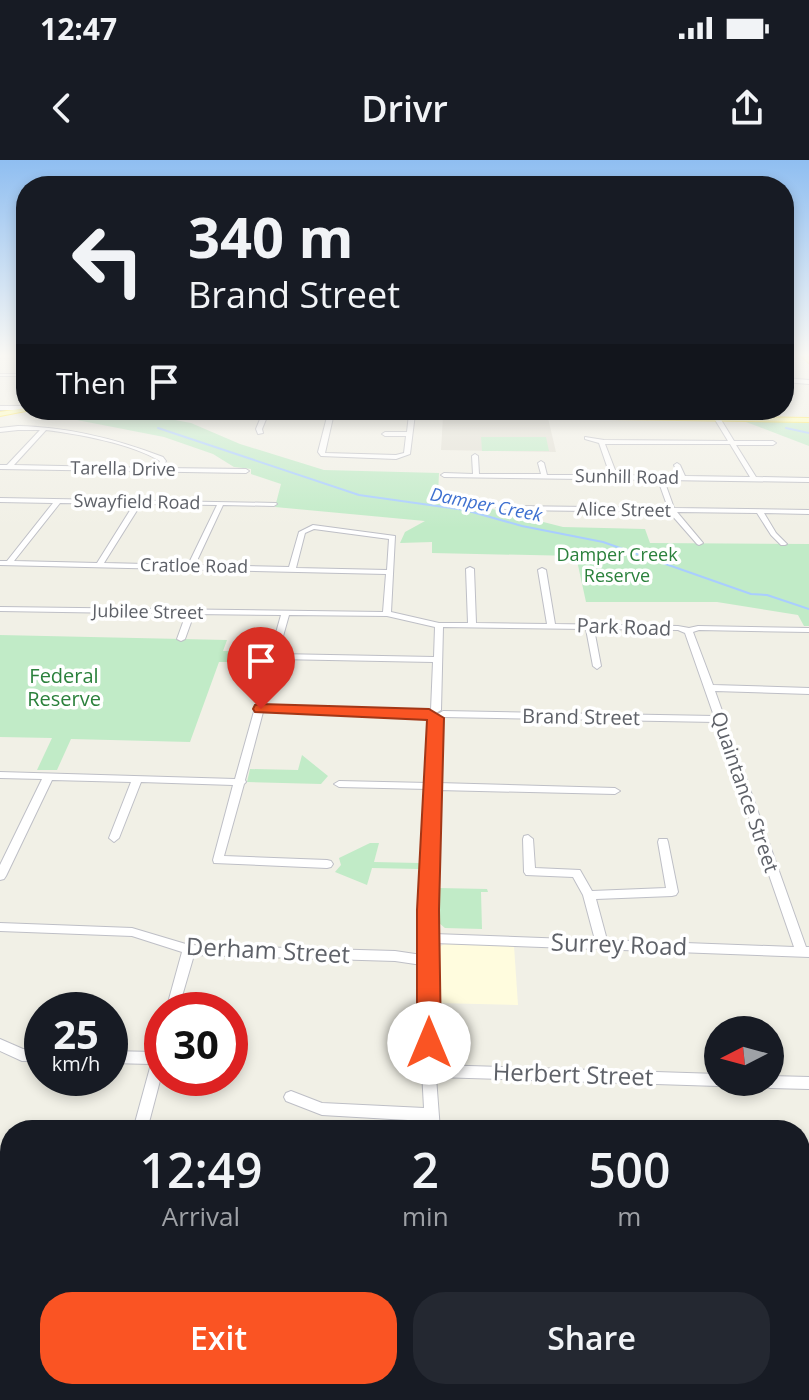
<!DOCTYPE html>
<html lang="en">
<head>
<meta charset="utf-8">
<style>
  body { margin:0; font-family:"Open Sans",sans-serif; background:#242831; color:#f1f3f6; height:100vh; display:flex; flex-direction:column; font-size:30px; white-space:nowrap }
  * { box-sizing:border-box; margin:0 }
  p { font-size:26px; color:#9ea1a6 }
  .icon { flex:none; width:44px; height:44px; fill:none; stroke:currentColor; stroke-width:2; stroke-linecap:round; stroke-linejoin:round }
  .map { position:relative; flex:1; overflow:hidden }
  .side { position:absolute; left:0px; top:960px; width:810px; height:280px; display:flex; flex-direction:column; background:#171b24; border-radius:32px 32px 0 0; box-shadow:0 4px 12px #0003 }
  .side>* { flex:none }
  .hud { position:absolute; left:16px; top:16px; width:778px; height:244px; border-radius:32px; box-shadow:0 4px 12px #0003; background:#171b24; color:#f1f3f6; overflow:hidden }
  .needle { width:52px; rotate:264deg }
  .fabs { position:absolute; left:704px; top:856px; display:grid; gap:16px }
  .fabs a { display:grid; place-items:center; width:80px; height:80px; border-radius:50%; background:#171b24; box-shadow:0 4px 12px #0003; font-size:40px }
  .speed { position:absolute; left:24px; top:832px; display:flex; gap:16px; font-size:40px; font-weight:700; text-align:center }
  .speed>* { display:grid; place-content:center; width:104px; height:104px; border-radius:50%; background:#171b24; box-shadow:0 4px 12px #0003; line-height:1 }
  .speed small { font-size:20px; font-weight:400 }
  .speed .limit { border:12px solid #d22; background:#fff; color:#111 }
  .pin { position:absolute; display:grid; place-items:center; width:68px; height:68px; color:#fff; margin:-82px -34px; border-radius:50% 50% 50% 0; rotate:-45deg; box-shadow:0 0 8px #0007 }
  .pin .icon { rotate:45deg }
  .me { position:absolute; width:88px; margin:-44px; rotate:0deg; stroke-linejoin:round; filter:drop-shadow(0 0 6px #0008) }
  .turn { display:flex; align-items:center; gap:28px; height:168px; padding:0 40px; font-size:36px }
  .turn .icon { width:104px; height:104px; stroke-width:2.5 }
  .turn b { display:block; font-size:56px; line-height:68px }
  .then { display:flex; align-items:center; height:76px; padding:0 40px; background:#0003; gap:16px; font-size:30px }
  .eta { display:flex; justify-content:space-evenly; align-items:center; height:136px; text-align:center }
  .eta b { font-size:48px; font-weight:600; line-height:56px }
  .cta { display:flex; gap:16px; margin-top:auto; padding:16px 40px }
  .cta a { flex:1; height:92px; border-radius:32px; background:#fa5423; color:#fff; font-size:32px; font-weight:600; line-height:92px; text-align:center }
  .cta a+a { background:#242831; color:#f1f3f6 }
  .status { display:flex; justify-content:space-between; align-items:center; height:56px; padding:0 40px; background:#171b24; direction:ltr }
  .status svg { height:22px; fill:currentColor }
  header { display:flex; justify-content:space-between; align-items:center; height:104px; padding:0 40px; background:#171b24; font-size:36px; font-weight:600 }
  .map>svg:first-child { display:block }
  .commercial { fill:#fffcde }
  .education { fill:#e2e0d5 }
  .green { fill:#c1ebc7 }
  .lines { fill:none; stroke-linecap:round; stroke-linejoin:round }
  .stream { stroke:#a9cdff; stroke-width:2 }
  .minor-casing { stroke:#bebfc6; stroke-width:2 }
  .major-casing { stroke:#ffe852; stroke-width:2 }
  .minor { fill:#fff; fill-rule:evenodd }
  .major { fill:#fffeae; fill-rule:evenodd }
  .route { fill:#fa5423; stroke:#a23717; stroke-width:2 }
  .labels { text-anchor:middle; stroke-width:7; stroke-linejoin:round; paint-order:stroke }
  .far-street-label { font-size:18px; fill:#5e6168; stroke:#fff }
  .far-water-label { font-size:18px; font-style:italic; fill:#3e70d0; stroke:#fff }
  .far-park-label { font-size:18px; fill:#2b813c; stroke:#fff }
  .street-label { font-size:20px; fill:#5e6168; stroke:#fff }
  .park-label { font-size:20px; fill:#2b813c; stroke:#fff }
  .near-street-label { font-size:24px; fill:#5e6168; stroke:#fff }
</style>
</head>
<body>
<div class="status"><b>12:47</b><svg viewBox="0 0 49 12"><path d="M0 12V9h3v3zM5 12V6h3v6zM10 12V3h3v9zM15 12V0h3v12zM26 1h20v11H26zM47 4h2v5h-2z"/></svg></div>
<header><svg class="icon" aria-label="back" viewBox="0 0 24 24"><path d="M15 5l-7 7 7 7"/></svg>Drivr<svg class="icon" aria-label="share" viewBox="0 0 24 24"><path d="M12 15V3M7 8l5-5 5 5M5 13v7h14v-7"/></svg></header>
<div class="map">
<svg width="809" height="1240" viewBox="0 0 809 1240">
  <rect width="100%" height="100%" fill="#f1f0e6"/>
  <!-- commercial -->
  <path class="commercial" d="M 460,782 L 514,786 L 518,845 L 437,843 L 438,788 L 446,783 Z"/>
  <!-- education -->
  <path class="education" d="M 443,257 L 548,258 L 556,292 L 441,290 Z"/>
  <!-- green -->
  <g class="green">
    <path d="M 36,252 L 161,253 L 159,257 L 191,263 L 240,284 L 324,310 L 439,313 L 438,335 L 563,367 L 645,369 L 650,383 L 809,384 L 809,466 L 804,466 L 798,455 L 717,442 L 586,442 L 576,396 L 432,393 L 432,382 L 400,383 L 405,372 L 425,361 L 275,347 L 281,324 L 251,314 L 251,309 L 234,307 L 213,294 L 164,277 Z"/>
    <path d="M 746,262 L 809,262 L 809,286 Z"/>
    <path d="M 481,277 L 546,277 L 549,291 L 482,291 Z"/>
    <path d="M 0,475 L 227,480 L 223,491 L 264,492 L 260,502 L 219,502 L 190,582 L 71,579 L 57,610 L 37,610 L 52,578 L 0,577 Z"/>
    <path d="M 302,595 L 328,616 L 321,624 L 247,622 L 250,609 L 298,610 Z"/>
    <path d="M 370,683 L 379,683 L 374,702 L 419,703 L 419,709 L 372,708 L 367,725 L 335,712 L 341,705 L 339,698 Z"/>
    <path d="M 439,728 L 487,729 L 488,732 L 481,732 L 482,769 L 445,768 L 439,763 Z"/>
  </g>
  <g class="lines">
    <!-- stream -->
    <g class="stream">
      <path d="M 158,268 L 359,335 L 465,350 L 522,366 L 603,382 L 751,434 L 767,435 L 809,449"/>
      <path d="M 786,268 L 809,273"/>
    </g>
    <!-- minor casing -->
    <g class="minor-casing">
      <g id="minor">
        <rect x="0" y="214" width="26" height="2"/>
        <path d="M 784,218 L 809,220 L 809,224 L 784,222 Z"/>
        <path d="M 784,237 L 788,238 L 789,239 L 784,241 Z"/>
        <rect x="0" y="246" width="26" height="4"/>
        <path d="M 266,250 L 269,252 L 262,269 L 263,273 L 258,274 L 256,269 L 263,252 Z"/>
        <path d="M 642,250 L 648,250 L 650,258 L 646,258 Z"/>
        <path d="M 738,250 L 744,250 L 747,260 L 743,260 Z"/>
        <path d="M 331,251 L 334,253 L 325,293 L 396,295 L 404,293 L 406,276 L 385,276 L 382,274 L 385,272 L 407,272 L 409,254 L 412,252 L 415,254 L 410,294 L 396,299 L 321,296 L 318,292 L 328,253 Z"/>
        <path d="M 717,256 L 720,258 L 734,281 L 773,281 L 776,283 L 773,285 L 736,285 L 756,317 L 809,318 L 809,322 L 664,320 L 674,348 L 809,350 L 809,354 L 764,353 L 776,373 L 787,384 L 785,385 L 781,385 L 771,375 L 757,353 L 677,352 L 703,383 L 699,385 L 697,384 L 669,352 L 510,350 L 437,334 L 440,332 L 510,346 L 668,348 L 658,320 L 444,317 L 441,315 L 444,313 L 473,314 L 472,296 L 475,294 L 478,296 L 479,314 L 541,314 L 538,303 L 541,301 L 544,303 L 547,315 L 610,315 L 599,283 L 585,279 L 585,277 L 604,280 L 728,281 L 714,258 ZM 605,284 L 730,284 L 750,317 L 685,316 L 680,305 L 677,303 L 674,305 L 679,316 L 617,315 Z"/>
        <path d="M 18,266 C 69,267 116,279 163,297 L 166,301 L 162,308 L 246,309 L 249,311 L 246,313 L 0,309 L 0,305 L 7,305 L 40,270 L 18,270 L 0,272 L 0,268 ZM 46,270 C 79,274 132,284 160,301 L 156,308 L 14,305 Z"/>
        <path d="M 0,338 L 276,343 L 277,344 L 274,346 L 223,345 L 195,405 L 289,407 L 299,372 L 313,365 L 395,376 L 391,452 L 439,463 L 468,463 L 466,409 L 470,407 L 474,409 L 476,463 L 547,464 L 538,410 L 542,408 L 546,410 L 555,464 L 678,466 L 689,468 L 698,466 L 809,468 L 809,472 L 699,470 L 693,472 L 713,525 L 809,528 L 809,534 L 715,531 L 806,787 L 809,787 L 809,797 L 434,783 L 436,905 L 718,914 L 718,922 L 724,922 L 723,924 L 718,926 L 436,917 L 440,970 L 426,970 L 425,961 L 322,955 L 286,941 L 284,937 L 286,933 L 291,931 L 322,943 L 424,948 L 422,911 L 422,805 L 395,801 L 194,795 L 178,850 L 166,850 L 182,792 L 132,776 L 0,771 L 0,763 L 132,768 L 189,785 L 395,791 L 422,795 L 422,750 L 428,629 L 339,627 L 334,624 L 339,621 L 428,623 L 431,558 L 436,555 L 441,558 L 438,623 L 615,628 L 620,631 L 615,634 L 438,630 L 434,774 L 595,780 L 583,735 L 573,717 L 526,715 L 524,712 L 523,679 L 524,676 L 528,675 L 533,679 L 535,708 L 580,710 L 592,731 L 666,728 L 658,682 L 659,679 L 667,679 L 668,682 L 678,732 L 676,735 L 672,736 L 596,739 L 607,780 L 794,787 L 716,562 L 443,557 L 438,554 L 443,551 L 714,556 L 685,473 L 678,470 L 594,469 L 601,506 L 597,509 L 593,506 L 586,469 L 443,467 L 441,550 L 436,553 L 431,550 L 433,502 L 277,499 L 264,546 L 429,551 L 434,554 L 429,557 L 263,552 L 245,620 L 246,622 L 244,624 L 224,696 L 327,700 L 331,701 L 333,704 L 331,707 L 327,708 L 214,703 L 213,700 L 233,625 L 141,622 L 119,678 L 114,682 L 109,678 L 131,622 L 52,620 L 6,716 L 4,719 L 0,720 L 0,705 L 42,619 L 0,618 L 0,612 L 235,619 L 281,455 L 194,454 L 185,479 L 181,481 L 177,479 L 186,454 L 0,451 L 0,447 L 383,452 L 386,414 L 0,405 L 0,401 L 7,401 L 53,343 L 0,342 ZM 60,343 L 134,344 L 97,403 L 14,401 ZM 141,344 L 217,345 L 188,405 L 104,403 ZM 314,369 L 389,379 L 387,410 L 296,408 L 305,373 ZM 289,455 L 387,456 L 435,467 L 434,497 L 278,494 Z"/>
        <path d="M 0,879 L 23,889 L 42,889 L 42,901 L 22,901 L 0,891 Z"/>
        <path d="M 162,881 L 162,913 L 147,970 L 133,970 L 151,904 L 110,903 L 110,891 L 154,892 L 157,883 Z"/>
        <path d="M 770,916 L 809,917 L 809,929 L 770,928 L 765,926 L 763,922 L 770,922 Z"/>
        <rect x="800" y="1075" width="9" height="16"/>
        <path d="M 72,1230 L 90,1230 L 87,1240 L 69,1240 Z"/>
        <rect x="418" y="1230" width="18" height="10"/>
      </g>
    </g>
    <!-- major casing -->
    <g class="major-casing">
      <g id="major">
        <path d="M 800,195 L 806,195 L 809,198 L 809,203 Z"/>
        <path d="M 26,248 L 26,250 L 31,250 L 0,256 L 0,252 Z"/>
        <path d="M 126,250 L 262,250 L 809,258 L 809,262 L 129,252 Z"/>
      </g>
    </g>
    <!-- minor -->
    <use href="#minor" class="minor"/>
    <!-- major -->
    <use href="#major" class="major"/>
  </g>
  <!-- sky -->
  <linearGradient id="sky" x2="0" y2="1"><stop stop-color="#8fbef1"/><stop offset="0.53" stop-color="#f9f8f4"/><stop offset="1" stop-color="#f9f8f4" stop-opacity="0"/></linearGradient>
  <rect width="809" height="368" fill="url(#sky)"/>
  <!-- route -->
  <path class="route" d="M 261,544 L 429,549 L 444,558 L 439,750 L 441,883 L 438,890 L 429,893 L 420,890 L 417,883 L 417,750 L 427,560 L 255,552 L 253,549 L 255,545 Z"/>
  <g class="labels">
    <!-- far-street labels -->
    <g class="far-street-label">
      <text transform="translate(123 309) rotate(1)" y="6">Tarella Drive</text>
      <text transform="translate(627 317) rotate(1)" y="6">Sunhill Road</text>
      <text transform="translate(137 342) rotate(1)" y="6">Swayfield Road</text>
      <text transform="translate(624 350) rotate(1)" y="6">Alice Street</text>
      <text transform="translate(194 406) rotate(1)" y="6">Cratloe Road</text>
      <text transform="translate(148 452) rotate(1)" y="6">Jubilee Street</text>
    </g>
    <!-- far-water labels -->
    <g class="far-water-label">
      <text transform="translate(486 345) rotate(11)" y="6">Damper Creek</text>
    </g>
    <!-- far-park labels -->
    <g class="far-park-label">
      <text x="617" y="401">Damper Creek<tspan x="617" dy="21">Reserve</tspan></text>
    </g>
    <!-- street labels -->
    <g class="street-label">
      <text transform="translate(624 467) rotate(2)" y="7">Park Road</text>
      <text transform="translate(581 557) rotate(1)" y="7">Brand Street</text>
      <text transform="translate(745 632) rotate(71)" y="7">Quaintance Street</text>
    </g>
    <!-- park labels -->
    <g class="park-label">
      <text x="64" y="523">Federal<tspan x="64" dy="23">Reserve</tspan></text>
    </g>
    <!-- near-street labels -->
    <g class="near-street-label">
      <text transform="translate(619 785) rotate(2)" y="8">Surrey Road</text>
      <text transform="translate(268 791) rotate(3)" y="8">Derham Street</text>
      <text transform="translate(573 915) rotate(2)" y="8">Herbert Street</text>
    </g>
  </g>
</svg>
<div class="fabs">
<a><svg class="needle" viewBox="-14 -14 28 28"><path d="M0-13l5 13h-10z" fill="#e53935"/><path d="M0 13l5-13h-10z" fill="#9ea1a6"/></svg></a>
</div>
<div class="speed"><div>25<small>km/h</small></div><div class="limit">30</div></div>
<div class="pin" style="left:261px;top:549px;background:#d93025"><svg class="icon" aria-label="arrive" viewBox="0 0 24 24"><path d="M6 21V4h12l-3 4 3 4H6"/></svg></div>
<svg class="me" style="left:429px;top:883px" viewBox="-20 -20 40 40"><circle r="19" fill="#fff"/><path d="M0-13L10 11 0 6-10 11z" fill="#fa5423"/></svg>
<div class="hud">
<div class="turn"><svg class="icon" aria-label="left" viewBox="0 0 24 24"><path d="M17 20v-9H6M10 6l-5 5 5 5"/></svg><div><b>340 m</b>Brand Street</div></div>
<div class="then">Then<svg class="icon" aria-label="arrive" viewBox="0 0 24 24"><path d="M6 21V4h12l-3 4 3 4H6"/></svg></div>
</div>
<section class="side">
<div class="eta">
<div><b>12:49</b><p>Arrival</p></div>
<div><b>2</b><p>min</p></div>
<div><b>500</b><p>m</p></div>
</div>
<div class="cta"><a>Exit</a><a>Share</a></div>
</section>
</div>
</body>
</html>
